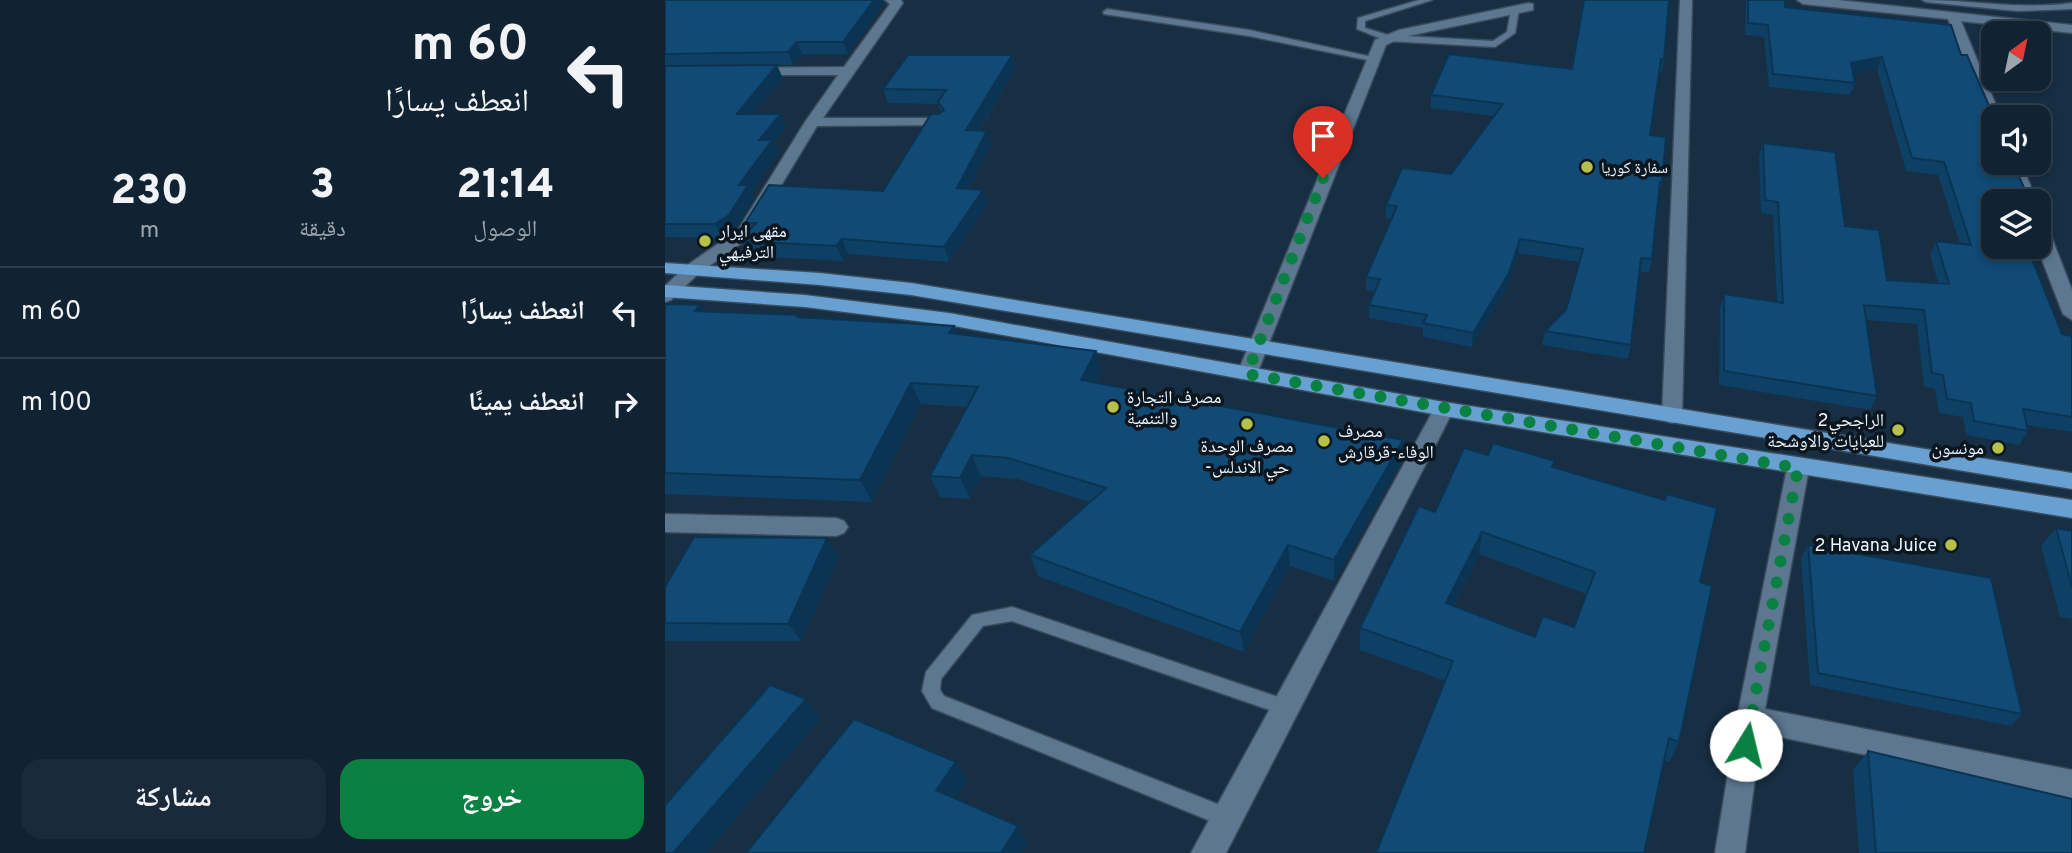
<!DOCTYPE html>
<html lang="ar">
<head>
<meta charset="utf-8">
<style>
  body { margin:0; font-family:Overpass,"Noto Naskh Arabic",sans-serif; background:#1a2a3a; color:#f1f3f6; direction:rtl; height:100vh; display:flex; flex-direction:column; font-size:26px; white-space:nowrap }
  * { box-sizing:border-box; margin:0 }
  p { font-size:23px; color:#9ca4ac }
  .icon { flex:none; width:38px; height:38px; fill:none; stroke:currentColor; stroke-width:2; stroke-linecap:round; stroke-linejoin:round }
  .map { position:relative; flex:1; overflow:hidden; direction:ltr }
  .drawer { display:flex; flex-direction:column; background:#112232; width:665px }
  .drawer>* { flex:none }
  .top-card { background:#112232; color:#f1f3f6; overflow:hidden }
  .needle { width:46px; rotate:33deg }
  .buttons { position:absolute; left:1316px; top:21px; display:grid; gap:14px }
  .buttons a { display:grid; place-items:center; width:70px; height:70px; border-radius:14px; background:#112232; box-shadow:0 4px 10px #0003,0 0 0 2px #303f4d; font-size:35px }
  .pin { position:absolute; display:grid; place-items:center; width:60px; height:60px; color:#fff; margin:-72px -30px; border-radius:50% 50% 50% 0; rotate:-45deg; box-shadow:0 0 7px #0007 }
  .pin .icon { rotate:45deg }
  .me { position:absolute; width:77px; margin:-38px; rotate:9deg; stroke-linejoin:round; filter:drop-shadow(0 0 5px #0008) }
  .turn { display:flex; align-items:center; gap:24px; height:147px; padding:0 21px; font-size:32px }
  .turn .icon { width:91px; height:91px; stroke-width:2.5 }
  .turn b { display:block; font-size:49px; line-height:60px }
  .eta { display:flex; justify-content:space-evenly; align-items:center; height:119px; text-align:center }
  .eta b { font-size:42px; font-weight:800; line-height:49px }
  .cta { display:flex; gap:14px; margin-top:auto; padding:14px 21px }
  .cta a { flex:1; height:80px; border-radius:21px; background:#0b8043; color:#fff; font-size:28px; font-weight:800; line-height:80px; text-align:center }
  .cta a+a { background:#1a2a3a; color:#f1f3f6 }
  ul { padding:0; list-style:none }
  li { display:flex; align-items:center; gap:21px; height:91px; padding:0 21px; border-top:2px solid #303f4d }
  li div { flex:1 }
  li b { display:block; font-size:26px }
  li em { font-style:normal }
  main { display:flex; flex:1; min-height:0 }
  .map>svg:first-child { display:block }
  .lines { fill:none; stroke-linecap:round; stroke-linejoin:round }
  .lane-casing { stroke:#3a4c5c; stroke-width:3 }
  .street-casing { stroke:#3a4c5c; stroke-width:3 }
  .primary-casing { stroke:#3a4c5c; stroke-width:3 }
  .lane { fill:#5d7790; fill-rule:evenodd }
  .street { fill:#5d7790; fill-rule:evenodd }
  .primary { fill:#68a0d2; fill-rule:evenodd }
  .wall { fill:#0e4065; fill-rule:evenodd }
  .shaded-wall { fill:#0b3452 }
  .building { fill:#104a75; stroke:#0b3452; stroke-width:2; fill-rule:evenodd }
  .route { stroke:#0b8043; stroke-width:12; stroke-dasharray:0 21.6 }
  .poi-dot { fill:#b6c148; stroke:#0b161f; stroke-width:2.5 }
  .labels { text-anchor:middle; stroke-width:7; stroke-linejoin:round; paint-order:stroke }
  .far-poi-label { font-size:16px; fill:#edf6fe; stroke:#0b161f; text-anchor:start }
  .poi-label { font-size:18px; fill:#edf6fe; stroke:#0b161f; text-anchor:start }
</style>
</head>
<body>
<main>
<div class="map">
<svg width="1407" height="853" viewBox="0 0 1407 853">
  <rect width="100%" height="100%" fill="#172e43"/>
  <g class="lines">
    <!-- lane casing -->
    <g class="lane-casing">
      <g id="lane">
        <path d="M 754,0 L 767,0 L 700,21 L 700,28 L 723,35 L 828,41 L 842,32 L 846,10 L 850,7 L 854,10 L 850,33 L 830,47 L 722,41 L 692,29 L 693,18 Z"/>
        <path d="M 1257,0 C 1307,0 1356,10 1407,3 L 1407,9 L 1352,11 L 1261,2 Z"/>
        <path d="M 442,9 L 584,30 L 712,58 L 707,61 L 584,36 L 439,14 L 438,12 Z"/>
        <path d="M 347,607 L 628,702 L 631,708 L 628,714 L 622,716 L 347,621 L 318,626 L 276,679 L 275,690 L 279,696 L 570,811 L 573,818 L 570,825 L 563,828 L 267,708 L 257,691 L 261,672 L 307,615 Z"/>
      </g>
    </g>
    <!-- street casing -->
    <g class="street-casing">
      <g id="street">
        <path d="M 220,0 L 236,0 L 238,3 L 158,118 L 274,118 L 279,119 L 281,122 L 279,125 L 152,126 L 85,237 L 33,274 L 6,300 L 0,302 L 0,286 L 21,266 L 73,230 L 140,122 L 173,75 L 87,75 L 82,74 L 82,68 L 179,67 L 225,4 Z"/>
        <path d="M 1015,0 L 1027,0 L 1017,416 L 1014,421 L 1007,423 L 1000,421 L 997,416 Z"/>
        <path d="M 1132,0 L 1173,0 L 1407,25 L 1407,33 L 1296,21 L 1336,117 L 1328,117 L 1328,121 L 1322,117 L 1283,19 L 1138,4 Z"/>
        <path d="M 864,3 L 868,4 L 868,10 L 738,37 L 721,45 L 592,374 L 589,379 L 575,379 L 572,374 L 710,40 L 734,30 Z"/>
        <path d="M 1340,163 L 1356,163 L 1372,201 L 1356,201 Z"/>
        <path d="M 1374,223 L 1383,228 L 1407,290 L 1407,320 L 1398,314 L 1372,247 Z"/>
        <path d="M 779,402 L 786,404 L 789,409 L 561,853 L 526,853 L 769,409 L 772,404 Z"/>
        <path d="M 1133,460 L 1141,462 L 1144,468 L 1100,709 L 1407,770 L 1407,798 L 1096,733 L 1080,853 L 1050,853 L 1072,718 L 1122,468 L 1125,462 Z"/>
        <path d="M 0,514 L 171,518 L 179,521 L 183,527 L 179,533 L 171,536 L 0,532 Z"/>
      </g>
    </g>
    <!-- primary casing -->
    <g class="primary-casing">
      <g id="primary">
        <path d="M 0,263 L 155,273 L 246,283 L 1407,473 L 1407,489 L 246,295 L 155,285 L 0,273 Z"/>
        <path d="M 0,285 L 140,295 L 284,313 L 779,402 L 1407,500 L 1407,518 L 779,416 L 284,325 L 140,307 L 0,297 Z"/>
      </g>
    </g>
    <!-- lane -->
    <use href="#lane" class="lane"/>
    <!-- street -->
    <use href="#street" class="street"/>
    <!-- primary -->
    <use href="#primary" class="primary"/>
  </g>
  <!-- wall -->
  <g class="wall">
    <path d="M 0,0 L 219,3 L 183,54 L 137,54 L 128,65 L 1,66 L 118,78 L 89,114 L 121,126 L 109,143 L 114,153 L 86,192 L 89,199 L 71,228 L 57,238 L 0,237 Z"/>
    <path d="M 919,0 L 999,60 L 997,72 L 994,72 L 985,135 L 997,182 L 994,195 L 987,259 L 984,273 L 974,271 L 966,345 L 963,359 L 877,345 L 880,331 L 901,310 L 914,262 L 853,253 L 842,287 L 807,347 L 758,337 L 758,328 L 704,318 L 704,305 L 709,292 L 701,290 L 701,277 L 727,219 L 721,218 L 721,205 L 786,174 L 829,116 L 766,108 L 766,95 L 907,69 Z"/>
    <path d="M 1081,0 L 1120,0 L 1120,7 L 1286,25 L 1328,201 L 1397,334 L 1407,336 L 1407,432 L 1361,425 L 1363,431 L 1354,445 L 1301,435 L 1298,417 L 1274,413 L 1270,389 L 1259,387 L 1252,324 L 1201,320 L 1212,396 L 1205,410 L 1054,385 L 1055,308 L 1059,294 L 1112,302 L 1108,215 L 1096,213 L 1094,156 L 1098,143 L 1180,226 L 1222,280 L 1273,283 L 1265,255 L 1271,241 L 1295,244 L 1273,175 L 1241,171 L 1212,69 L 1188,74 L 1190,83 L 1185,95 L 1104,87 L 1099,37 L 1080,35 Z"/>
    <path d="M 347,55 L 351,69 L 314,131 L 326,145 L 304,189 L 323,204 L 284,262 L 183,254 L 178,261 L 83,256 L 75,241 L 84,231 L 80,223 L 218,191 L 276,112 L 273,104 L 223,103 L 218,89 Z"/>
    <path d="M 0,304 L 35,305 L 39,312 L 289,326 L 292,334 L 431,351 L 437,373 L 432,383 L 737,461 L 669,581 L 625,566 L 579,652 L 373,576 L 365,555 L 424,502 L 352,479 L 316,476 L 305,499 L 275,497 L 265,476 L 302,407 L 256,404 L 207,502 L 0,494 Z"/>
    <path d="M 823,455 L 890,461 L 888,468 L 1035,582 L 1014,742 L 1004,762 L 695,650 L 695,628 L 770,512 ZM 814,554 L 921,594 L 909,627 L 870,637 L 789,606 Z"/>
    <path d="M 1391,528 L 1407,531 L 1407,619 L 1395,617 L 1376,546 Z"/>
    <path d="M 162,538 L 174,557 L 136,641 L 0,641 L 0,587 Z"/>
    <path d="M 1143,545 L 1357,714 L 1346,726 L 1145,685 L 1136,558 Z"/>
    <path d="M 1203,751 L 1407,853 L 1194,853 L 1188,770 Z"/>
  </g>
  <!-- shaded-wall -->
  <g class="shaded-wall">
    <path d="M 209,0 L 218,0 L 219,3 L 183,54 L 178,42 Z"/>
    <path d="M 132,42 L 137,54 L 128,65 L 123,52 Z"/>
    <path d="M 347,55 L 351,69 L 305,144 L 301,130 Z"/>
    <path d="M 1217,57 L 1212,69 L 1182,76 L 1186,63 Z"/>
    <path d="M 112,65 L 118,78 L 78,127 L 72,114 Z"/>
    <path d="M 116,114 L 121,126 L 109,143 L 114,153 L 86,192 L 89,199 L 71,228 L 57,238 L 50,224 L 74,185 L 94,140 Z"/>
    <path d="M 322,131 L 326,145 L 297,202 L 292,188 Z"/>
    <path d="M 318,190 L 323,204 L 284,262 L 279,247 Z"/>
    <path d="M 177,239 L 183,254 L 178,261 L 171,246 Z"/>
    <path d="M 855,239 L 853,253 L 842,287 L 807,347 L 808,333 Z"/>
    <path d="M 35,305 L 48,326 L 30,311 Z"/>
    <path d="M 289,326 L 297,347 L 284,333 Z"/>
    <path d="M 431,351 L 437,373 L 422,401 L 416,380 Z"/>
    <path d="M 246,383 L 256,404 L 207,502 L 195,480 Z"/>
    <path d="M 738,440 L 737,461 L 669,581 L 669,560 Z"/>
    <path d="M 307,455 L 316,476 L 305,499 L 295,478 Z"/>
    <path d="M 817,532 L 814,554 L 779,625 L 781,603 Z"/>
    <path d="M 162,538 L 174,557 L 136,641 L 123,624 Z"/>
    <path d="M 623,545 L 625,566 L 579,652 L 575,632 Z"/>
    <path d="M 141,699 L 156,718 L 42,853 L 8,853 Z"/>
    <path d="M 291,762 L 303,780 L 283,807 L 271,790 Z"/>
    <path d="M 353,826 L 363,843 L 357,853 L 336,853 Z"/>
  </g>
  <!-- building -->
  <g class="building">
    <path d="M 0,0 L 209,0 L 178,42 L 132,42 L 123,52 L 0,54 Z"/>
    <path d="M 919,0 L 1004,0 L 999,60 L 996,59 L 985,135 L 1001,137 L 997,182 L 995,182 L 987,259 L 976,258 L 966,345 L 880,331 L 901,310 L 918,249 L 855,239 L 844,273 L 808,333 L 758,323 L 762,315 L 704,305 L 715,279 L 701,277 L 732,206 L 721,205 L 737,168 L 786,174 L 838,104 L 766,95 L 784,54 L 907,69 Z"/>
    <path d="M 1083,0 L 1120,0 L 1120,7 L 1286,25 L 1296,55 L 1302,55 L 1329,117 L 1328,163 L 1348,163 L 1365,201 L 1328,201 L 1328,247 L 1362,247 L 1397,334 L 1407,336 L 1407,417 L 1358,409 L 1363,431 L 1309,421 L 1306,403 L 1282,399 L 1278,375 L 1267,373 L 1259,310 L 1199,305 L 1212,396 L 1059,371 L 1059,294 L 1118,303 L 1113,202 L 1100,200 L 1098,143 L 1170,152 L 1180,226 L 1214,230 L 1222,280 L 1284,284 L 1271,241 L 1306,245 L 1279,162 L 1247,158 L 1217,57 L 1186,63 L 1190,83 L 1108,74 L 1103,25 L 1083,23 Z"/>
    <path d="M 243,55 L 347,55 L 301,130 L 322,131 L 292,188 L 318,190 L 279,247 L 177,239 L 171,246 L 75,241 L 91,223 L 80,223 L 104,185 L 218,191 L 266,114 L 274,114 L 279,110 L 273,102 L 281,90 L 218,89 Z"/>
    <path d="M 112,65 L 72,114 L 116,114 L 94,140 L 107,140 L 74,185 L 83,185 L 64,215 L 50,224 L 0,224 L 0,66 Z"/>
    <path d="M 0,304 L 35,305 L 30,311 L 133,315 L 132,317 L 289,326 L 284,333 L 431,351 L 416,380 L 738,440 L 669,560 L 623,545 L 575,632 L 365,555 L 441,488 L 343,458 L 307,455 L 295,478 L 265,476 L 313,387 L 246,383 L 195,480 L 0,473 Z"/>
    <path d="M 828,443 L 890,461 L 887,467 L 1000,500 L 1002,494 L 1052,508 L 1035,582 L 1047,586 L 1014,742 L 1004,738 L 979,853 L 711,853 L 788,661 L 695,628 L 754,506 L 770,512 L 799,448 L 823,455 ZM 817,532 L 930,572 L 909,627 L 878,616 L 870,637 L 781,603 Z"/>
    <path d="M 1391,528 L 1407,531 L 1407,587 Z"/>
    <path d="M 29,537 L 162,538 L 123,624 L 0,623 L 0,587 Z"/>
    <path d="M 1143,545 L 1326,578 L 1357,714 L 1153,673 Z"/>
    <path d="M 105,685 L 141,699 L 8,853 L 0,853 L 0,805 Z"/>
    <path d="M 189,719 L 291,762 L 271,790 L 353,826 L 336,853 L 81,853 Z"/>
    <path d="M 1203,751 L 1407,799 L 1407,853 L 1211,853 Z"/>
  </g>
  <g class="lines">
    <!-- route -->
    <path class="route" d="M 658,178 L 582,374 L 1133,468 L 1081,745"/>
  </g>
  <!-- markers -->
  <g class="poi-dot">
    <circle cx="922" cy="167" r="7"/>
    <circle cx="40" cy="241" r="7"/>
    <circle cx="448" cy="407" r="7"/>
    <circle cx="582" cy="424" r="7"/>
    <circle cx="1233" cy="430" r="7"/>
    <circle cx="659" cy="441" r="7"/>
    <circle cx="1333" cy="448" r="7"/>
    <circle cx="1286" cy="545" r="7"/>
  </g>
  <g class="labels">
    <!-- far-poi labels -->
    <g class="far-poi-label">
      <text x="936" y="173">سفارة كوريا</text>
    </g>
    <!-- poi labels -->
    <g class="poi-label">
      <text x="54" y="237">مقهى ايرار<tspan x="54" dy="21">الترفيهي</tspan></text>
      <text x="462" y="403">مصرف التجارة<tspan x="462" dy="21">والتنمية</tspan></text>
      <text x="1219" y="426" text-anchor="end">الراجحي2<tspan x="1219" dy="21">للعبايات والاوشحة</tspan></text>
      <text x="673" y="437">مصرف<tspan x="673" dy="21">الوفاء-قرقارش</tspan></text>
      <text x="582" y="452" text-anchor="middle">مصرف الوحدة<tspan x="582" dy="21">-حي الاندلس</tspan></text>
      <text x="1319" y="454" text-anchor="end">مونسون</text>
      <text x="1272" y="551" text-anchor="end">2 Havana Juice</text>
    </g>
  </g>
</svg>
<div class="buttons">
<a><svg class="needle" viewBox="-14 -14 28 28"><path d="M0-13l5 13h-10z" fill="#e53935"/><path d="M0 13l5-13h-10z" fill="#9ca4ac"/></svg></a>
<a><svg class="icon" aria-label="sound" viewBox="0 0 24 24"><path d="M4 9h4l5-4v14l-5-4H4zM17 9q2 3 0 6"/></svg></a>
<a><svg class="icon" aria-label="layers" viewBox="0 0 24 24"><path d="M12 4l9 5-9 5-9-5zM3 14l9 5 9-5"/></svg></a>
</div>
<div class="pin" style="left:658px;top:178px;background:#d93025"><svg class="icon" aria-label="arrive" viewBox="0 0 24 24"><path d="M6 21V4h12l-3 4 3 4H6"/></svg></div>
<svg class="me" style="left:1081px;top:745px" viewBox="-20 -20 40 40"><circle r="19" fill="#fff"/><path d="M0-13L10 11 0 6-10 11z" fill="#0b8043"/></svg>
</div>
<section class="drawer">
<div class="top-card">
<div class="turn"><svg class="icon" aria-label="left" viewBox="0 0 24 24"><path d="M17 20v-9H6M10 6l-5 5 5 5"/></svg><div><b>60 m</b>انعطف يسارًا</div></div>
</div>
<div class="eta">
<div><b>21:14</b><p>الوصول</p></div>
<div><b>3</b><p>دقيقة</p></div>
<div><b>230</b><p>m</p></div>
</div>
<ul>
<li><svg class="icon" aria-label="left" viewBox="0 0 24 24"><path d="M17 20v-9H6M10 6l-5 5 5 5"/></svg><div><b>انعطف يسارًا</b></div><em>60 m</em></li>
<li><svg class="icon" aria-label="right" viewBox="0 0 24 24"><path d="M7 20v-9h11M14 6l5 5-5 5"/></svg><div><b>انعطف يمينًا</b></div><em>100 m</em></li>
</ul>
<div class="cta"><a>خروج</a><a>مشاركة</a></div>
</section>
</main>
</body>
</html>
